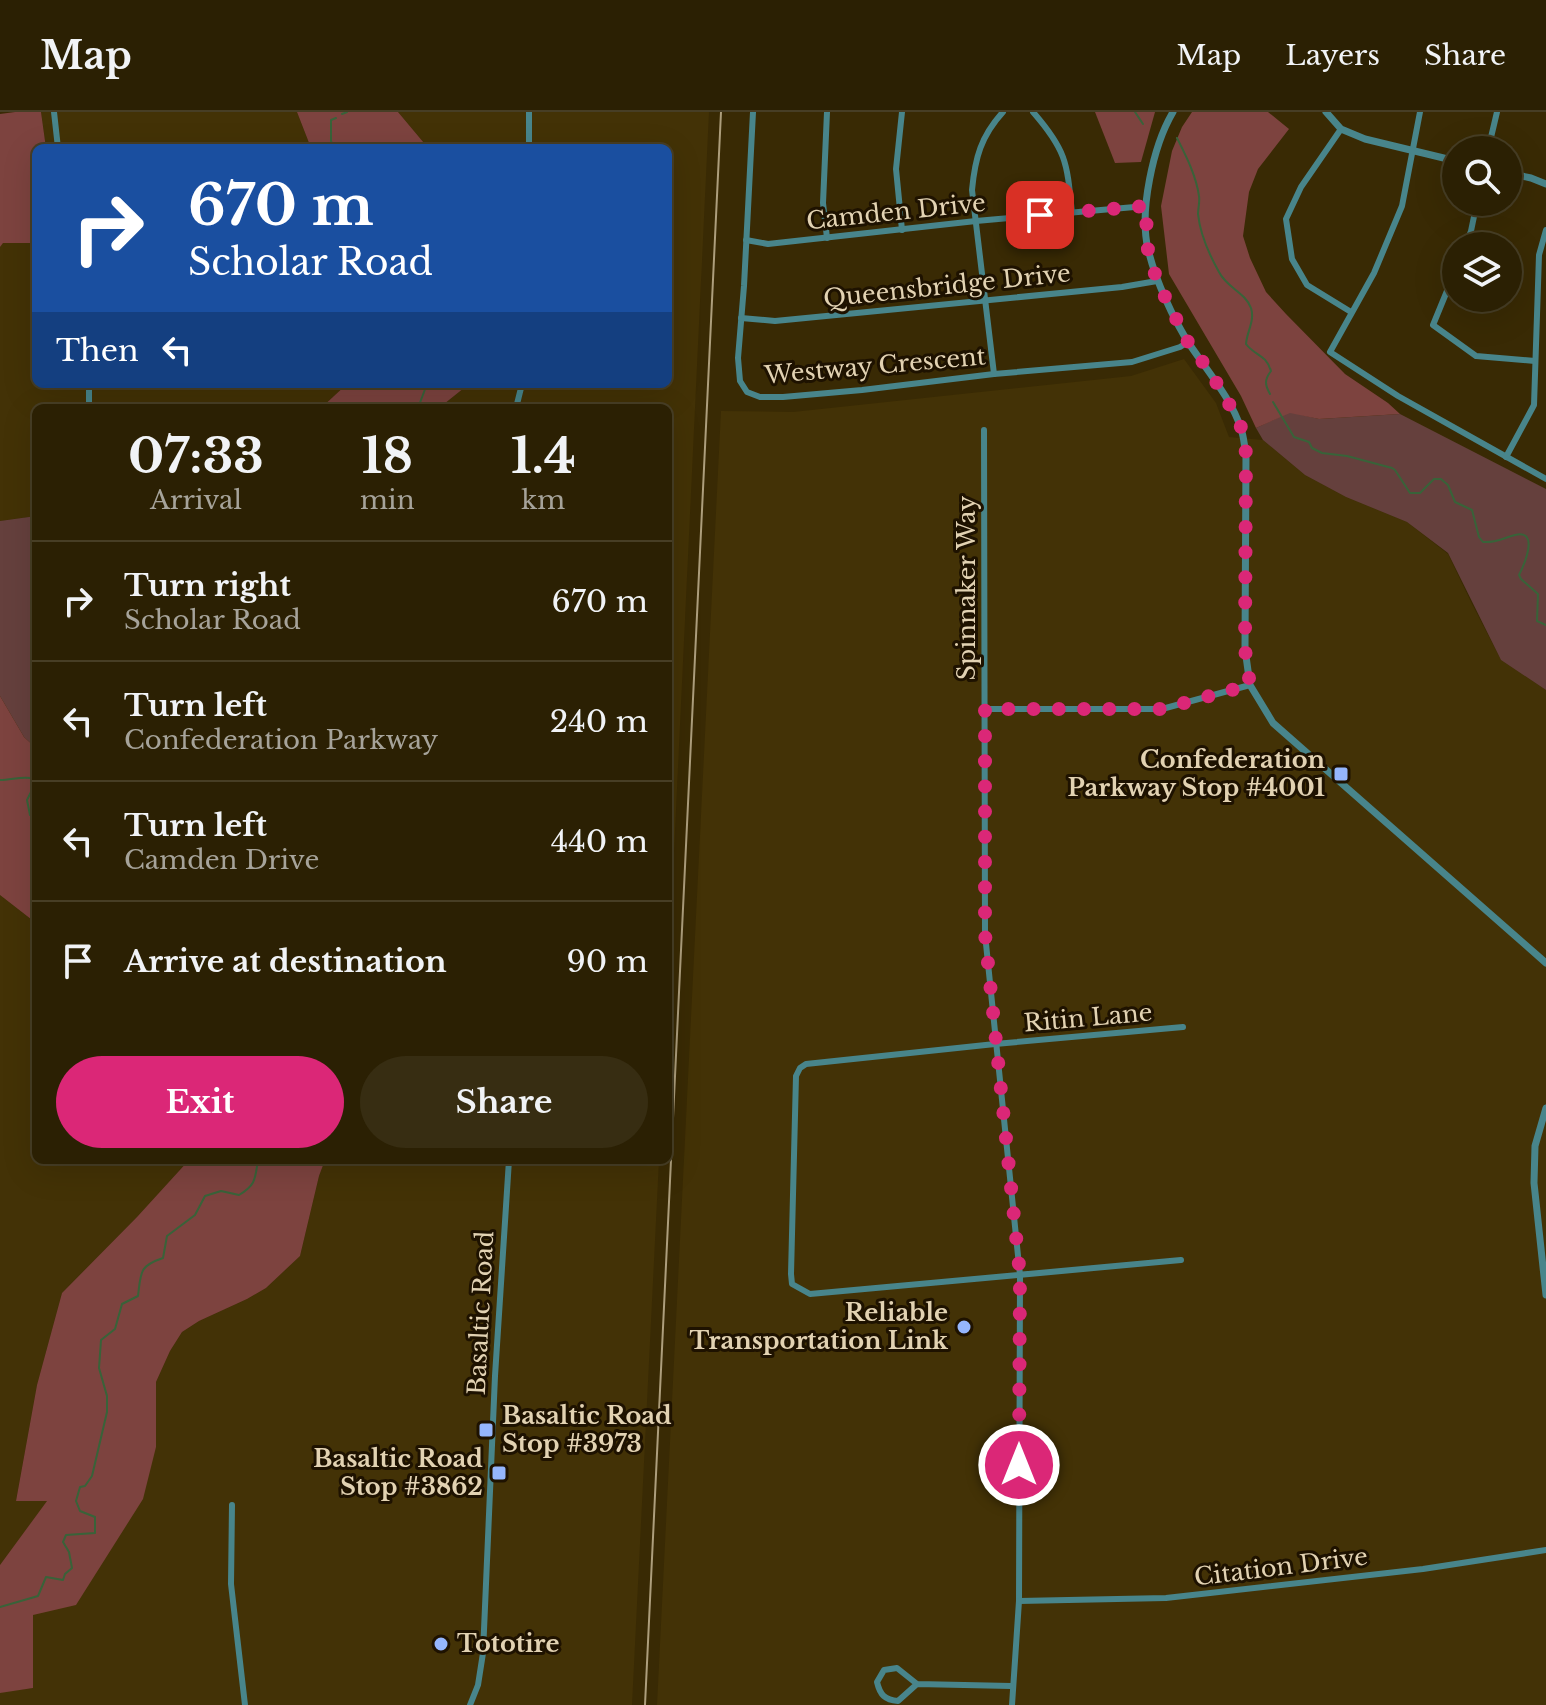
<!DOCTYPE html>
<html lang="en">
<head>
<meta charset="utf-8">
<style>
  body { margin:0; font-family:"Libre Baskerville",serif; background:#372d12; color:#f1f3f6; height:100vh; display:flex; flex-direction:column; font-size:30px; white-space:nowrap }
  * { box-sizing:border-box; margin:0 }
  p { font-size:26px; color:#a6a39a }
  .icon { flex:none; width:44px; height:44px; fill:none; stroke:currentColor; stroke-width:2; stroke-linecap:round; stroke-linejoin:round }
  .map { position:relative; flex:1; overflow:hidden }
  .panel { position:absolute; left:32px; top:292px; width:640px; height:760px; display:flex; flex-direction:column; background:#2b2003; border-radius:12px; box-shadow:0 8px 32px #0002,0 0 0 2px #473e25 }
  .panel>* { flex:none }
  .banner { position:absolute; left:32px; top:32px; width:640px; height:244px; border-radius:12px; box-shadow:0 8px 32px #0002,0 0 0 2px #473e25; background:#1a4fa0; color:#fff; overflow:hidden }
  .fabs { position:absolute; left:1442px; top:24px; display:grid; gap:16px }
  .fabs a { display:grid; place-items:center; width:80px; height:80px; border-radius:50%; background:#2b2003; box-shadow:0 8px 32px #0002,0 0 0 2px #473e25; font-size:40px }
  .pin { position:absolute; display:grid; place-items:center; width:68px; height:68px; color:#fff; margin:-34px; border-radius:16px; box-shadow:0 4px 12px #0006 }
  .me { position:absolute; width:88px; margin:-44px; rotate:0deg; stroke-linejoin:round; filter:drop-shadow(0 0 6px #0008) }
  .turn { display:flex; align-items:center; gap:28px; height:168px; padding:0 24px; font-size:36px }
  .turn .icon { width:104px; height:104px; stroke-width:2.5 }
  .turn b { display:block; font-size:56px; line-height:68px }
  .then { display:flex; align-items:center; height:76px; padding:0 24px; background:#0003; gap:16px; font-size:30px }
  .eta { display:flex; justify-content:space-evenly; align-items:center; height:136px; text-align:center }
  .eta b { font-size:48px; font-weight:700; line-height:56px }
  .primary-button { display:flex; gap:16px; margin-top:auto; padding:16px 24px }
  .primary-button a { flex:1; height:92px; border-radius:48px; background:#db2777; color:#fff; font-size:32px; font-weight:700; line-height:92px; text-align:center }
  .primary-button a+a { background:#372d12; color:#f1f3f6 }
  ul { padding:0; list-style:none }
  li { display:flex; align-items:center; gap:24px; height:120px; padding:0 24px; border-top:2px solid #473e25 }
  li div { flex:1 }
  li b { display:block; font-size:30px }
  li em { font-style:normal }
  header { display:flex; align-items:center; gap:48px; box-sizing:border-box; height:112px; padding:0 40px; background:#2b2003; border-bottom:2px solid #473e25 }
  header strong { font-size:38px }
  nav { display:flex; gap:44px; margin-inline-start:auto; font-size:28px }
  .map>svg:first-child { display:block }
  .built { fill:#433206 }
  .green { fill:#65403d }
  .forest { fill:#7d433f }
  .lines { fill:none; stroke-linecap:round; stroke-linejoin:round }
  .stream { stroke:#386339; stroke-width:2 }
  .minor { stroke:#48858b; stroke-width:6 }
  .tertiary { stroke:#48858b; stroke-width:7 }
  .rail { stroke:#ad9e7c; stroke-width:2 }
  .route { stroke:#db2777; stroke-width:14; stroke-dasharray:0 25.2 }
  .poi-dot { fill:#95b6fd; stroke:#1e1200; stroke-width:3 }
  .labels { text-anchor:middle; stroke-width:6; stroke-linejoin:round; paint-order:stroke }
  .street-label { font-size:24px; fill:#e2d2b2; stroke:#1e1200 }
  .poi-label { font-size:24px; font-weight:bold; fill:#e2d2b2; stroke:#1e1200; text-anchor:end }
</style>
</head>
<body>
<header>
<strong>Map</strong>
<nav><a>Map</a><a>Layers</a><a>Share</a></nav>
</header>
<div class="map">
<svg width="1546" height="1593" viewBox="0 0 1546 1593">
  <rect width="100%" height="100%" fill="#392a04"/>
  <!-- built -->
  <g class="built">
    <path d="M 41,0 L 297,0 L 311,36 L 46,36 Z"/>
    <path d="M 398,0 L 709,0 L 668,867 L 668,296 L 439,296 L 469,272 L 668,272 L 668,36 L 432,36 L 424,31 Z"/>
    <path d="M 3,131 L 36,131 L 36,272 L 347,272 L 321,296 L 36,296 L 36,404 L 0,409 L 0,135 Z"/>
    <path d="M 1184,247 L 1216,291 L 1229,325 L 1263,328 L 1305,363 L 1346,385 L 1407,410 L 1448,442 L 1471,490 L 1501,548 L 1546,578 L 1546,1593 L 657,1593 L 721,299 L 793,300 L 1131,264 Z"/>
    <path d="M 0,783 L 36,811 L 36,1048 L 189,1048 L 137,1105 L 62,1181 L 37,1273 L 16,1389 L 48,1388 L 0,1453 Z"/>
    <path d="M 325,1048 L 659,1048 L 632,1593 L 0,1593 L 0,1581 L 2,1580 L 33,1576 L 33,1502 L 156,1335 L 156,1270 L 170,1239 L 182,1220 L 199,1209 L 247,1187 L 266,1176 L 300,1144 L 319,1064 Z"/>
  </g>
  <!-- green -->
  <g class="green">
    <path d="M 1290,300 L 1319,307 L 1400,302 L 1546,377 L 1546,578 L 1501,548 L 1448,441 L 1407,410 L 1346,385 L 1305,363 L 1263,328 L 1256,316 Z"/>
    <path d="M 36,404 L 36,636 L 24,625 L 0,584 L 0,409 Z"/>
  </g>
  <!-- forest -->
  <g class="forest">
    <path d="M 15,0 L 41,0 L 46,36 L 36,36 L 36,131 L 3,131 L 0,135 L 0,2 Z"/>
    <path d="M 297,0 L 398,0 L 424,31 L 432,36 L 311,36 Z"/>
    <path d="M 1095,0 L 1155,0 L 1141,50 L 1115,51 Z"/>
    <path d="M 1192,0 L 1268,0 L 1289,17 L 1258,57 L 1249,80 L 1243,124 L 1250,146 L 1266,180 L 1286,202 L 1345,262 L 1388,291 L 1400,302 L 1319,307 L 1290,301 L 1256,316 L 1241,284 L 1169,162 L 1161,94 L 1172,39 L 1182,15 Z"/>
    <path d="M 347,272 L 469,272 L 439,296 L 321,296 Z"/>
    <path d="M 0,584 L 24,625 L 36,636 L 36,811 L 0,783 Z"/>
    <path d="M 189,1048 L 325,1048 L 319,1064 L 300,1144 L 266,1176 L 247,1187 L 199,1209 L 182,1220 L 170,1239 L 156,1270 L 156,1335 L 143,1387 L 76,1493 L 33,1503 L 33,1576 L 0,1581 L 0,1453 L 47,1389 L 16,1389 L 37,1273 L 62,1181 L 137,1105 Z"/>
  </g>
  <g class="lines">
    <!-- stream -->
    <g class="stream">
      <path d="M 1135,0 L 1143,12"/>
      <path d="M 342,2 L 347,0"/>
      <path d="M 1177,26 C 1186,44 1196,63 1199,84 C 1200,90 1198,96 1198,102 C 1200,121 1210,144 1219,160 C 1227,176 1245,180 1251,196 C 1255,209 1247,219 1246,232 C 1255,244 1266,242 1271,259 C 1264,268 1265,273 1270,282"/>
      <path d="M 334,36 L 331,29 L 331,8 L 336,6"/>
      <path d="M 1273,290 L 1294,325 L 1309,330 L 1312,336 L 1322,341 L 1347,344 L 1392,356 L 1395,358 L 1410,381 L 1420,381 L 1434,367 L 1441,367 L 1448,373 L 1455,390 L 1472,398 L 1479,425 L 1483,430 C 1496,431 1503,426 1515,423 C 1540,417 1524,453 1519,463 L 1521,467 L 1538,482 L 1537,509 L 1546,513"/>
      <path d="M 418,296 L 427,272"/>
      <path d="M 0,668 C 12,668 25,663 35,667 L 34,674 L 27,688 L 30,703 L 36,705"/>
      <path d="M 0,1495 L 38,1484 L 46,1465 L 63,1468 L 65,1462 L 72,1456 L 69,1440 L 63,1430 L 66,1423 L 95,1421 L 95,1405 L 80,1399 L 76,1389 L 80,1375 L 85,1374 L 92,1364 L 107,1300 L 107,1284 L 99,1256 L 101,1228 L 115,1217 L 122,1192 L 138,1184 C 141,1160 139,1154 163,1146 L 167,1124 L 195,1103 L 205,1084 L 221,1079 L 239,1083 C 256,1073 255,1067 258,1048"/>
    </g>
    <!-- minor -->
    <g class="minor">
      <path d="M 54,0 L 58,36"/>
      <path d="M 753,0 L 744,174 L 738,246 L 740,269 L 747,280 L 760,285 L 783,285 L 862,278 L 994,262 L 1132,250 L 1180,235 L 1188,230"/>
      <path d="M 1033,0 C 1067,39 1067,51 1072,101"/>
      <path d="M 1420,0 L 1402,94 L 1374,161 L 1330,240 L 1398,284 L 1546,367"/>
      <path d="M 1341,17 L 1301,75 L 1286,107 L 1292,147 L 1307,173 L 1351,200"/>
      <path d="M 529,36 L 529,0"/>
      <path d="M 1488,38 L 1497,0"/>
      <path d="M 902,118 L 896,57 L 902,0"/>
      <path d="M 827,126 L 823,91 L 827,0"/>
      <path d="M 746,128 L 768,132 L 786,130 L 976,109 L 1146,94"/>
      <path d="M 1465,134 L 1471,119 L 1477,90"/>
      <path d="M 1456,157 L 1433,213 L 1476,244 L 1535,249"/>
      <path d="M 741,206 L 775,209 L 1122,175 L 1157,169"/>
      <path d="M 994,262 L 972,78 C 975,46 981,24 1003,0"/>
      <path d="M 89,272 L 89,296"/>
      <path d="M 516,296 L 522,272"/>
      <path d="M 984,318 L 985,822 L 1020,1163 L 1019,1489 L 1012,1593"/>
      <path d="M 1506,345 L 1534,293 L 1539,143 L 1546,118"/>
      <path d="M 985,597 L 1162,597 L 1250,573"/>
      <path d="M 1181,1148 L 810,1182 L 792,1172 L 791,1162 L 796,964 L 800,956 L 806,952 L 995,932 L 1183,915"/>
      <path d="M 232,1393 L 231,1472 L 245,1593"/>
      <path d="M 1019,1489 L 1166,1486 L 1423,1457 L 1546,1438"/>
      <path d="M 917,1572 L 898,1589 C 885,1588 880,1583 877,1570 L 884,1558 L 897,1556 L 917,1572 L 1011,1574"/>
      <path d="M 470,1593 L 478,1573 L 483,1541 L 495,1264 L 509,1048"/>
    </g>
    <!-- tertiary -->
    <g class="tertiary">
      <path d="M 1173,0 C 1153,34 1139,99 1148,137 C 1155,167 1173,207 1190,233 C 1206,257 1233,289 1241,317 C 1244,325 1244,333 1246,341 L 1245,537 L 1250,573 L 1273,611 L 1546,851"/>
      <path d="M 1326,0 L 1341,17 L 1365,27 L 1456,49"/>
      <path d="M 1508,61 L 1531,66 L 1546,72"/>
      <path d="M 1546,996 L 1535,1034 L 1534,1071 L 1546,1183"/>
    </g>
    <!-- rail -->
    <path class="rail" d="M 645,1593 L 721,0"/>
  </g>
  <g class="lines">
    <!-- route -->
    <path class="route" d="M 1019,1353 L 1020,1163 L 985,822 L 985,597 L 1162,597 L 1250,573 L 1245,537 L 1246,341 L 1242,318 L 1238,307 L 1210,260 L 1188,230 L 1157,169 L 1147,134 L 1146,94 L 1040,103"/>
  </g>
  <!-- markers -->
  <g class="poi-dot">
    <rect x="1333" y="654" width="16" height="16" rx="4"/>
    <circle cx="964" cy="1215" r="8"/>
    <rect x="478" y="1310" width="16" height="16" rx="4"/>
    <rect x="491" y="1353" width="16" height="16" rx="4"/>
    <circle cx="441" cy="1532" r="8"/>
  </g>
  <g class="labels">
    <!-- street labels -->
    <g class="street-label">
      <text transform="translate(896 100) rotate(-6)" y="8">Camden Drive</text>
      <text transform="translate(947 174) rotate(-6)" y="8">Queensbridge Drive</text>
      <text transform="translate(875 254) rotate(-5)" y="8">Westway Crescent</text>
      <text transform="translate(967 476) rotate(-90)" y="8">Spinnaker Way</text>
      <text transform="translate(1088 906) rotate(-5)" y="8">Ritin Lane</text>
      <text transform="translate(481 1201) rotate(-87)" y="8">Basaltic Road</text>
      <text transform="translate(1281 1455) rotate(-7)" y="8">Citation Drive</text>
    </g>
    <!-- poi labels -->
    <g class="poi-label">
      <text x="1325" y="656">Confederation<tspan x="1325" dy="28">Parkway Stop #4001</tspan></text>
      <text x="948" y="1209">Reliable<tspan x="948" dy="28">Transportation Link</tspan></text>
      <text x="502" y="1312" text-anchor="start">Basaltic Road<tspan x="502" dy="28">Stop #3973</tspan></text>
      <text x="483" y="1355">Basaltic Road<tspan x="483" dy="28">Stop #3862</tspan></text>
      <text x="457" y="1540" text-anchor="start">Tototire</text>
    </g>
  </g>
</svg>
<div class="fabs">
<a><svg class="icon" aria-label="search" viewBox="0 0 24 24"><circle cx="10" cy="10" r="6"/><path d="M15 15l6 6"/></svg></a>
<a><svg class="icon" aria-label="layers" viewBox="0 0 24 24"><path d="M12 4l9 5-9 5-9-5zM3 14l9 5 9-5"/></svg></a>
</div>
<div class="pin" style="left:1040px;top:103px;background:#d93025"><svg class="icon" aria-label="arrive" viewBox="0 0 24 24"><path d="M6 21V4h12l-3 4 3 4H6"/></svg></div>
<svg class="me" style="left:1019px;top:1353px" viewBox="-20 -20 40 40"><circle r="17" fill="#db2777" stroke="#fff" stroke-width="3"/><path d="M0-11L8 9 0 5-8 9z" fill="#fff"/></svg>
<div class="banner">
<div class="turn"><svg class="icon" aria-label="right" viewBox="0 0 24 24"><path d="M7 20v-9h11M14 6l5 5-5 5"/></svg><div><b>670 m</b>Scholar Road</div></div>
<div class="then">Then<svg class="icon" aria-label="left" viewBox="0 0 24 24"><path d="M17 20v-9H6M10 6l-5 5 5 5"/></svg></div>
</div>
<section class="panel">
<div class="eta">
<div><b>07:33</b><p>Arrival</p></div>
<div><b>18</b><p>min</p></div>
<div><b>1.4</b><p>km</p></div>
</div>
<ul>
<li><svg class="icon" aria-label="right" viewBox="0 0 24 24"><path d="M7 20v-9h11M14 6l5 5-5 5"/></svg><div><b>Turn right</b><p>Scholar Road</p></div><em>670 m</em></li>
<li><svg class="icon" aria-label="left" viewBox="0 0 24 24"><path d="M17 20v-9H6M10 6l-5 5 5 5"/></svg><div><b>Turn left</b><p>Confederation Parkway</p></div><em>240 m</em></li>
<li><svg class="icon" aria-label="left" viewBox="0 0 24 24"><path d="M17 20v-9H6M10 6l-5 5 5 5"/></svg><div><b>Turn left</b><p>Camden Drive</p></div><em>440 m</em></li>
<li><svg class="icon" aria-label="arrive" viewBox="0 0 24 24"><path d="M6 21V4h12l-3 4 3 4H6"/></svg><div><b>Arrive at destination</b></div><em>90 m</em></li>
</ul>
<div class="primary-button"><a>Exit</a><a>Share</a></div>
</section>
</div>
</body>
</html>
